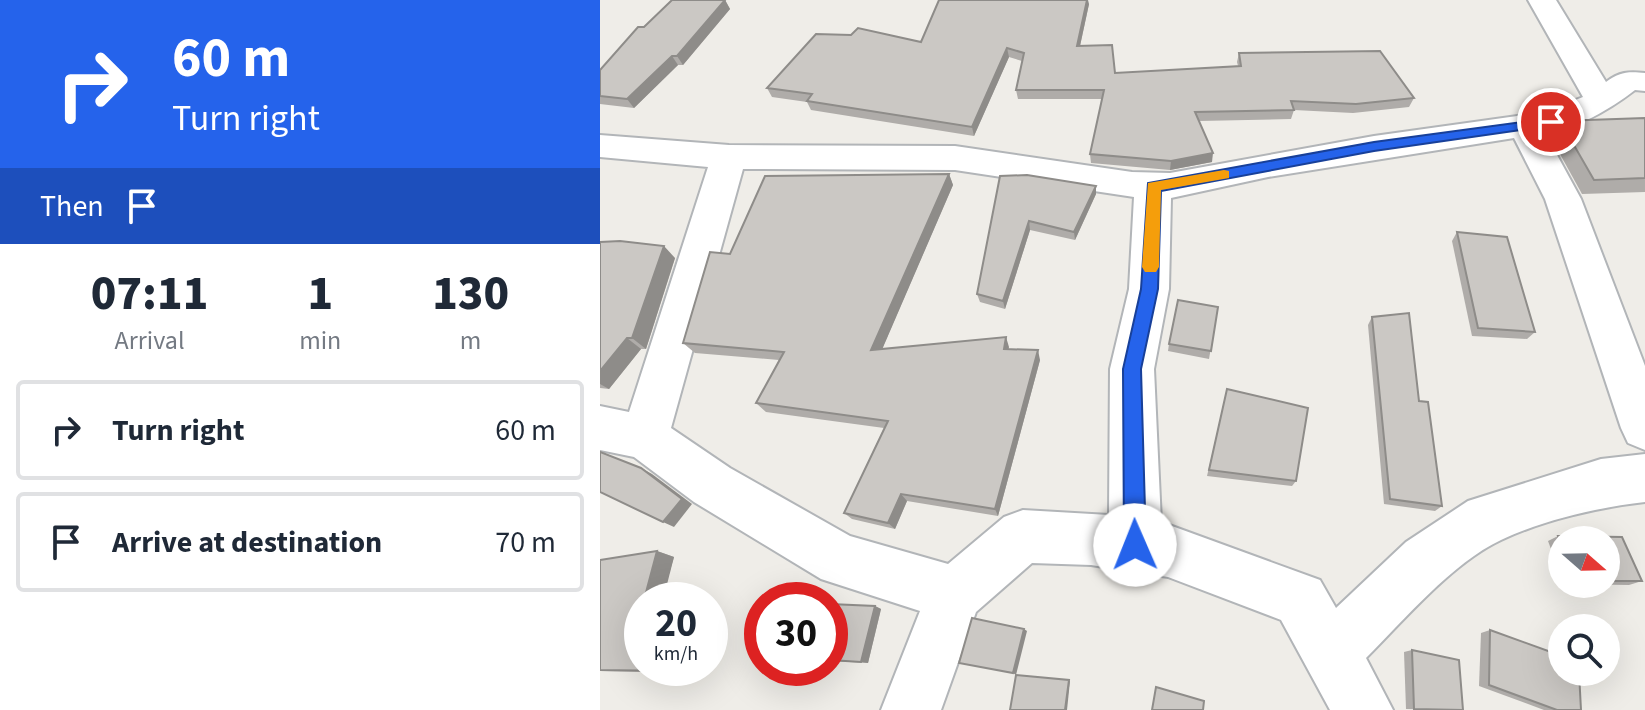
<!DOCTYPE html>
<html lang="en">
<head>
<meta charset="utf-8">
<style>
  body { margin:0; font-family:"Source Sans 3",sans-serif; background:#f2f2f3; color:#1f2937; height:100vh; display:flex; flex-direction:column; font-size:30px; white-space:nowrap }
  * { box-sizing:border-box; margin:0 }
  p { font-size:26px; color:#747a83 }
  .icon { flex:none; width:44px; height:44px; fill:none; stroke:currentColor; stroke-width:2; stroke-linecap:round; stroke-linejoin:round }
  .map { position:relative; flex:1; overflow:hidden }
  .details { display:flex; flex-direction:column; background:#fff; width:600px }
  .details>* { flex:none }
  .top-card { background:#2563eb; color:#fff; overflow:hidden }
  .needle { width:52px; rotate:110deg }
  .controls { position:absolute; left:948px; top:526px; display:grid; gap:16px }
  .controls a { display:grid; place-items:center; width:72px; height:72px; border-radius:50%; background:#fff; box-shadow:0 8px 32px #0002; font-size:40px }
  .speed { position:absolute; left:24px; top:582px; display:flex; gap:16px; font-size:40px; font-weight:700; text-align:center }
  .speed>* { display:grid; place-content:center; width:104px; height:104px; border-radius:50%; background:#fff; box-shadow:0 8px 32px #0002; line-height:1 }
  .speed small { font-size:20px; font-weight:400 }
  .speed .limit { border:12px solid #d22; background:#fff; color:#111 }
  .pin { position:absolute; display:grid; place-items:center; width:68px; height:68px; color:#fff; margin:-34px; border:4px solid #fff; border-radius:50%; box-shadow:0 2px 8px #0007 }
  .me { position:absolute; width:88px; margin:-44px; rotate:359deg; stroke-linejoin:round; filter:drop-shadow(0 0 6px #0008) }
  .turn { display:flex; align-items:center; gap:28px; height:168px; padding:0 40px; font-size:36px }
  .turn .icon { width:104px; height:104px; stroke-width:2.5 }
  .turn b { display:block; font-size:56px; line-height:68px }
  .then { display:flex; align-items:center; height:76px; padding:0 40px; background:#0003; gap:16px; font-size:30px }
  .eta { display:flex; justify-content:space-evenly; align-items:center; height:136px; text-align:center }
  .eta b { font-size:48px; font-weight:800; line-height:56px }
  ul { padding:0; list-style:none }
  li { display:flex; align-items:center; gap:24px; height:100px; margin:0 16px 12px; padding:0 24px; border:4px solid #e0e1e3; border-radius:8px }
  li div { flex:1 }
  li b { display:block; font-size:30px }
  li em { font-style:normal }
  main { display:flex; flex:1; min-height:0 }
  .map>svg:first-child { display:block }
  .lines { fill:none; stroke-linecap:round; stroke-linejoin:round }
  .minor-casing { stroke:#b2b5b8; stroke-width:4 }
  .minor { fill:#fff; fill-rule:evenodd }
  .wall { fill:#afaca9 }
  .shaded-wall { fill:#8e8c89 }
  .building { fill:#cbc8c4; stroke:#8e8c89; stroke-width:2 }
  .route { fill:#2563eb; stroke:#184099; stroke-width:2 }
  .slow { fill:#f59e0b }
</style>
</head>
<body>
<main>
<section class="details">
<div class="top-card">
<div class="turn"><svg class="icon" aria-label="right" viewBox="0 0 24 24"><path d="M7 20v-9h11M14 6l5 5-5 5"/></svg><div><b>60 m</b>Turn right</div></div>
<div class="then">Then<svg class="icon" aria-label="arrive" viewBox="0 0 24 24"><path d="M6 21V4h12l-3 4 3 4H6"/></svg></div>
</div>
<div class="eta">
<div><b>07:11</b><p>Arrival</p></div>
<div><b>1</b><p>min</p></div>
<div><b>130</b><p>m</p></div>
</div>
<ul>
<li><svg class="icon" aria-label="right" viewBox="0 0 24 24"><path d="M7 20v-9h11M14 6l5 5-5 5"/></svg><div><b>Turn right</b></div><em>60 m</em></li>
<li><svg class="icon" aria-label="arrive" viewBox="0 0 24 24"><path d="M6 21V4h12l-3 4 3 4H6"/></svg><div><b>Arrive at destination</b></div><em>70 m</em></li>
</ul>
</section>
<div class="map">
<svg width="1045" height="710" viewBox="0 0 1045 710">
  <rect width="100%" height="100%" fill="#efede8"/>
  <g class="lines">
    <!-- minor casing -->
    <g class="minor-casing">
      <path id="minor" d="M 928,0 L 956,0 L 1006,82 C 1019,72 1028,71 1045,73 L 1045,91 L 1035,90 C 1009,110 978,128 945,133 L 981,199 L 1045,366 L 1045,450 L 1028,443 L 1021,428 L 945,199 L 914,138 L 668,177 L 571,198 L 569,289 L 554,369 L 561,522 L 720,580 L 736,608 L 806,542 L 868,501 L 1001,459 L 1045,454 L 1045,502 C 1000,507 943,520 901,540 C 852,563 804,620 766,658 L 793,710 L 730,710 L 681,620 L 568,577 L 491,565 L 432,563 L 376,612 L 341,710 L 281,710 L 320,611 L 221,579 L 94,502 L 34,457 L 0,450 L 0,406 L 29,412 L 108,167 L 0,157 L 0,135 L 129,145 L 355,146 L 532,172 L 570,173 L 774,136 L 945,112 L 983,97 ZM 143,169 L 355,170 L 534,197 L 529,289 L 510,369 L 509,515 L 423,510 L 404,517 L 348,564 L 250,536 L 130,468 L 71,428 Z"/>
    </g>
    <!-- minor -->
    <use href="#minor" class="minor"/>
  </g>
  <!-- wall -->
  <g class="wall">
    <path d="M 125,0 L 130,9 L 83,65 L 78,65 L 34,108 L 0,104 L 0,70 L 44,27 Z"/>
    <path d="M 489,4 L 480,46 L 515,73 L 638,66 L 637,62 L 639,53 L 814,98 L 809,107 L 753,113 L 694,110 L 691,119 L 599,121 L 612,162 L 570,170 L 491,163 L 490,154 L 502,99 L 418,99 L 416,90 L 422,61 L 409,57 L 374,136 L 211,110 L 207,102 L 172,97 L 167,88 L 321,42 Z"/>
    <path d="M 1045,118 L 1045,192 L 982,194 L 950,136 L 960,121 Z"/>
    <path d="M 349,174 L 353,185 L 282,349 L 406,337 L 408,349 L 440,360 L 398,516 L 307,501 L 295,529 L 252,519 L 244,513 L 284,428 L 166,412 L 156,403 L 179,360 L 95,353 L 83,343 L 130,254 Z"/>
    <path d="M 400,176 L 496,186 L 496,194 L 475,240 L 430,230 L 405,309 L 380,302 L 377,294 Z"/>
    <path d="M 857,232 L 935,332 L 927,339 L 872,336 L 852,241 Z"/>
    <path d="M 0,242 L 75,258 L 46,349 L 41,349 L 9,389 L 0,388 Z"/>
    <path d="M 618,307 L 609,359 L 568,351 L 569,344 Z"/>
    <path d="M 772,317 L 842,506 L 835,511 L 784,504 L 768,325 Z"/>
    <path d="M 627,389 L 696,481 L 692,486 L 607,476 Z"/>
    <path d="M 958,536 L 1022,537 L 1042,581 L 1029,585 L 964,584 L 1006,584 L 1006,540 L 962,540 L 962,579 L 948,541 Z"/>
    <path d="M 57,551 L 74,557 L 42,668 L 92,668 L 90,673 L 0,671 L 0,560 Z"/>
    <path d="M 230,604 L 275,606 L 281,609 L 268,663 L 230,661 Z"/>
    <path d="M 890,630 L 981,710 L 944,710 L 879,686 L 881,633 Z"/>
    <path d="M 812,650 L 863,710 L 806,709 L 804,652 Z"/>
  </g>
  <!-- shaded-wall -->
  <g class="shaded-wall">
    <path d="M 125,0 L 130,9 L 83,65 L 77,56 Z"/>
    <path d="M 487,0 L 488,0 L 489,4 L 478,55 L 477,46 Z"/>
    <path d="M 407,48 L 409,57 L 374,136 L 372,127 Z"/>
    <path d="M 72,56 L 78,65 L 34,108 L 27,99 Z"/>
    <path d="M 613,153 L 612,162 L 570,170 L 571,161 Z"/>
    <path d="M 349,174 L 353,185 L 278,359 L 271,350 Z"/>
    <path d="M 496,186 L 496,194 L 475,240 L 474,232 Z"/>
    <path d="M 429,221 L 430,230 L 405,309 L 403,301 Z"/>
    <path d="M 64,246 L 75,258 L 46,349 L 32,338 Z"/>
    <path d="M 406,337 L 409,347 L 407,359 L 404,349 Z"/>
    <path d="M 27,338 L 41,349 L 9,389 L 0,384 L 0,371 Z"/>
    <path d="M 438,350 L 440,360 L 398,516 L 395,509 Z"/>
    <path d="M 41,468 L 52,474 L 92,504 L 74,527 L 63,522 Z"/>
    <path d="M 301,494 L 307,501 L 295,529 L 288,523 Z"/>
    <path d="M 57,551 L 74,557 L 63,600 L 44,600 Z"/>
    <path d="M 275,606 L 281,609 L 268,663 L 261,662 Z"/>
    <path d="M 424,629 L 427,631 L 416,675 L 413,673 Z"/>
    <path d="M 74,668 L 92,668 L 90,673 L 72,671 Z"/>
    <path d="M 469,680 L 470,681 L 467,710 L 465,710 Z"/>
  </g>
  <!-- building -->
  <g class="building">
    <path d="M 72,0 L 125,0 L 77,56 L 72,56 L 27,99 L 0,96 L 0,70 L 38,27 L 44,27 Z"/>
    <path d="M 339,0 L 487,0 L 477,46 L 512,45 L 515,73 L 641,66 L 639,53 L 780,51 L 814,98 L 756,104 L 691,101 L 694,110 L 595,112 L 613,153 L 571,161 L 490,154 L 504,90 L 416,90 L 424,53 L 407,48 L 372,127 L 207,101 L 212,94 L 167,88 L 216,34 L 251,35 L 258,28 L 321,42 Z"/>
    <path d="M 1045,118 L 1045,178 L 994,180 L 960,121 Z"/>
    <path d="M 349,174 L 271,350 L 406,337 L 404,349 L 438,350 L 395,509 L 301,494 L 288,523 L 244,513 L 288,421 L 156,403 L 184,352 L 83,343 L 110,252 L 130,254 L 165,176 Z"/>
    <path d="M 427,175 L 496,186 L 474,232 L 429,221 L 403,301 L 377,294 L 400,176 Z"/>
    <path d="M 857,232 L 907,237 L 935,332 L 878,328 Z"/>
    <path d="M 20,241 L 64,246 L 32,338 L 27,338 L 0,371 L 0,242 Z"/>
    <path d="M 578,300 L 618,307 L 611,351 L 569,344 Z"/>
    <path d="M 809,313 L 819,401 L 828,402 L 842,506 L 790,499 L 772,317 Z"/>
    <path d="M 627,389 L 708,408 L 696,481 L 609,470 Z"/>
    <path d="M 0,452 L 41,468 L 82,499 L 63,522 L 0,492 Z"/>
    <path d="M 958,536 L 1022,537 L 1042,581 L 1006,581 L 1006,540 L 962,540 L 962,547 Z"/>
    <path d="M 57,551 L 44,600 L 42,600 L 40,616 L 42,616 L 42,668 L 74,668 L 72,671 L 0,670 L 0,560 Z"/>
    <path d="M 230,604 L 275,606 L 261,662 L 230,660 Z"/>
    <path d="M 372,618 L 424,629 L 413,673 L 359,663 Z"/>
    <path d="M 890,630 L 962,656 L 962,672 L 979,672 L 981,710 L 957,710 L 889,685 Z"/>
    <path d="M 812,650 L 859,660 L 863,710 L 814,709 Z"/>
    <path d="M 416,675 L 469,680 L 465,710 L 410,710 Z"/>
    <path d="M 556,687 L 604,701 L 603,710 L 552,710 Z"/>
  </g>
  <!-- route -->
  <path class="route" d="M 951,118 L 955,119 L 955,125 L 774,151 L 561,191 L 558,289 L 541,369 L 546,545 L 543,553 L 535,556 L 528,553 L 524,545 L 523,369 L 541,289 L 548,183 L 774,142 Z"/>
  <!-- slow -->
  <path class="slow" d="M 624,170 L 629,171 L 629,178 L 561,190 L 559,267 L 556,272 L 545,272 L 542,267 L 548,183 Z"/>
</svg>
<div class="controls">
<a><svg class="needle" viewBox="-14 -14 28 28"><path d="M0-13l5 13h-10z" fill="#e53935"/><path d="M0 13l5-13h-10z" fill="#747a83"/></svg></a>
<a><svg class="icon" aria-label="search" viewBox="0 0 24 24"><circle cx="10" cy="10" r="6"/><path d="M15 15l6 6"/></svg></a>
</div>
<div class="speed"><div>20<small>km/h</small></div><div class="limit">30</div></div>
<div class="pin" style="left:951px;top:122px;background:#d93025"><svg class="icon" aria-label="arrive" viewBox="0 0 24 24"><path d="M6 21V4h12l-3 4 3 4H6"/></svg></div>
<svg class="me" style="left:535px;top:545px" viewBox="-20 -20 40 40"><circle r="19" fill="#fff"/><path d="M0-13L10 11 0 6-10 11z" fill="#2563eb"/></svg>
</div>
</main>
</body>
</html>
